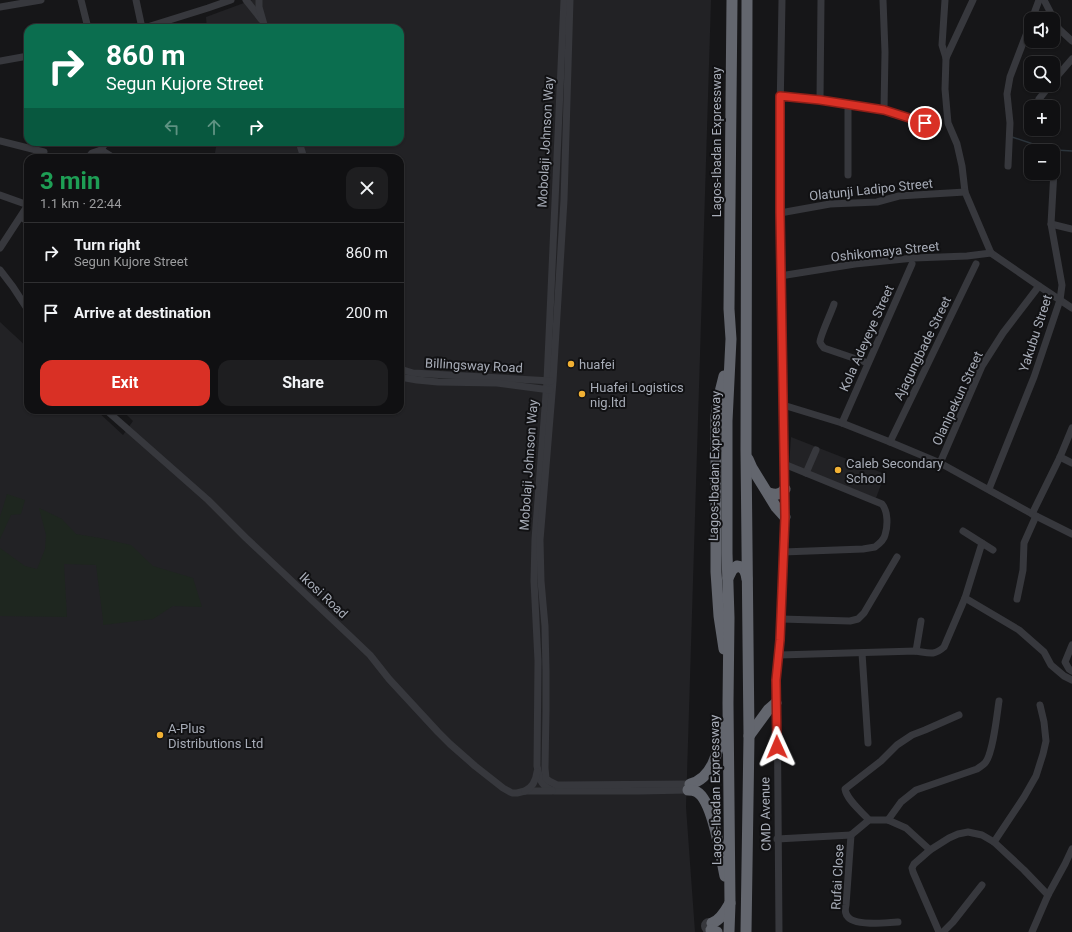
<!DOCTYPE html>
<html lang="en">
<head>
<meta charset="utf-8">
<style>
  body { margin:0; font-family:Roboto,sans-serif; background:#1e1e20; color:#f1f3f6; height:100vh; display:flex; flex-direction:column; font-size:15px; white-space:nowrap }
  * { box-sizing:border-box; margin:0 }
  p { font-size:13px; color:#9c9d9f }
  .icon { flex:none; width:22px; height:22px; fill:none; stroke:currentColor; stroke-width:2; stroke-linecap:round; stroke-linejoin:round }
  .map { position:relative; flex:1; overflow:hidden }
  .sheet { position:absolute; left:24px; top:154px; width:380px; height:260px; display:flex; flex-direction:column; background:#101012; border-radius:12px; box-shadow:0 1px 3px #0004,0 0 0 1px #303032 }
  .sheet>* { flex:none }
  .banner { position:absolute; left:24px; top:24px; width:380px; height:122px; border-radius:12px; box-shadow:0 1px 3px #0004,0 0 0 1px #303032; background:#0b6e4f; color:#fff; overflow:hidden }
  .fabs { position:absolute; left:1024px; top:12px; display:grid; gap:8px }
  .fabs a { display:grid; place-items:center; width:36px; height:36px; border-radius:8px; background:#101012; box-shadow:0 1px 3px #0004,0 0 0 1px #303032; font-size:20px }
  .pin { position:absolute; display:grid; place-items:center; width:34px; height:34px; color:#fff; margin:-17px; border:2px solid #fff; border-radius:50%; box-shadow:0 1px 4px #0007 }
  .me { position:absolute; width:44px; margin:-22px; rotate:359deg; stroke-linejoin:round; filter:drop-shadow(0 0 3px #0008) }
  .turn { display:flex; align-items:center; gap:14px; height:84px; padding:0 16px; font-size:18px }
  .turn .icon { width:52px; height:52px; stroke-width:2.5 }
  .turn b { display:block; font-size:28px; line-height:34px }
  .lanes { display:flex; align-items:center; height:38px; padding:0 16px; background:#0003; justify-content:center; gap:20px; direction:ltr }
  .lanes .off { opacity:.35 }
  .round { display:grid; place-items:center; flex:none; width:42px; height:42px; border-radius:12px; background:#1e1e20 }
  .headline { display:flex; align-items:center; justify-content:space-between; height:68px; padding:0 16px }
  h1 { font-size:24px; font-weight:700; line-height:30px; color:#1e9e55 }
  .cta { display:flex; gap:8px; margin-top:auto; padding:8px 16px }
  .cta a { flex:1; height:46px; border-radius:12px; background:#d93025; color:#fff; font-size:16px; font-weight:700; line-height:46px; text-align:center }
  .cta a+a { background:#1e1e20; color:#f1f3f6 }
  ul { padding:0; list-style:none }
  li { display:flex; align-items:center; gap:12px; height:60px; padding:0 16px; border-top:1px solid #303032 }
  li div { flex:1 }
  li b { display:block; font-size:15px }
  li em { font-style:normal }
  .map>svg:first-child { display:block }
  .built { fill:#222225 }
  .green { fill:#1e261f }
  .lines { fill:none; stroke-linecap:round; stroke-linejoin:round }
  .stream { stroke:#2c353c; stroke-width:1.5 }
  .minor { stroke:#37383d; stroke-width:7 }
  .highway { stroke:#63666e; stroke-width:11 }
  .route-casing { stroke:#8d1f18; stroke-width:10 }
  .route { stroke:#d93025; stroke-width:7 }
  .poi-dot { fill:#f2b134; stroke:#111113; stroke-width:1.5 }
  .labels { text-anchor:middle; stroke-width:4; stroke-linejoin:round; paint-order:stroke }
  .street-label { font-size:13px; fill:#a8adb8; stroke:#111113 }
  .poi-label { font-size:13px; fill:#a8adb8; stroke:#111113; text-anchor:start }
</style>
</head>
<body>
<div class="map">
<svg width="1072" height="932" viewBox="0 0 1072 932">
  <rect width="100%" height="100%" fill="#161618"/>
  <!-- built -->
  <g class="built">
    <path d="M 252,0 L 711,0 L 686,807 L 695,932 L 0,932 L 0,322 L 28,348 L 28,410 L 96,410 L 123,435 L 133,421 L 122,410 L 400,410 L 400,158 L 214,158 L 217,142 L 400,142 L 400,28 L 207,28 L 206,17 Z"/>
    <path d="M 791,437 L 885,474 L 876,498 L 789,465 Z"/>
  </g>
  <!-- green -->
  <g class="green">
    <path d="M 7,494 L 25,500 L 21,514 L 11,515 L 0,539 L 0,517 Z"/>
    <path d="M 39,508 L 62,519 L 76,534 L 100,538 L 131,545 L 153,566 L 193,578 L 202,607 L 173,606 L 153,619 L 103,625 L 103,620 L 96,565 L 64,564 L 67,617 L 0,616 L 0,548 L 25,566 L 37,569 L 45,549 L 46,535 Z"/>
  </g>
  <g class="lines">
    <!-- stream -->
    <path class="stream" d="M 1012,137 L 1045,148 L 1056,150 L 1072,151"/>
    <!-- minor -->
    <g class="minor">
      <path d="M 81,0 L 88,28"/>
      <path d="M 136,0 L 142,28"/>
      <path d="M 246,0 L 261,19"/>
      <path d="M 259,0 L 259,7 L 265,28"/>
      <path d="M 564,0 L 547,381 L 535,539 L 534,581 L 538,661 L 537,766 C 540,779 540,787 555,791 L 639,791 L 688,790"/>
      <path d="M 570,0 L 564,200 L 553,381 L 540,540 L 541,581 L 545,626 L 546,671 L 546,711 L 545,768 L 546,778 L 549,781 L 557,785 L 562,785 L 690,784"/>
      <path d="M 883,0 L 885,52 L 884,110"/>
      <path d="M 945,0 L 942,45 L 946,58"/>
      <path d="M 973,0 L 946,58 L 945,89 L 947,112 L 948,123 L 957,144 L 962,166 L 965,192 L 991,253 L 1039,286 L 1072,308"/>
      <path d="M 1044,0 L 1059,29 L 1072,41"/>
      <path d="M 0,7 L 41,0"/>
      <path d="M 1032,19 L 1039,0"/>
      <path d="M 144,28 L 208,8 L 231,0"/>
      <path d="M 0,61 L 28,56"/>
      <path d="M 1053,81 L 1072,59"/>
      <path d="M 780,96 L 820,100 L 884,110 L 893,114 L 936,125"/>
      <path d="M 1039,99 L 1050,85"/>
      <path d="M 820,100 L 821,0"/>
      <path d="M 848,104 L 848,175"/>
      <path d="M 0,141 L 44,152"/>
      <path d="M 299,142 L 304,158"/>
      <path d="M 101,150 L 114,158"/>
      <path d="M 88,158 L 92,153 L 101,150 L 106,142"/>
      <path d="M 1008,166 L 1010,123 L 1007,94 L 1010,77 L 1031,22"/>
      <path d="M 0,195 L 28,205"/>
      <path d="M 780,213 L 830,204 L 877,202 L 899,196 L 965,192"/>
      <path d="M 21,217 L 28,222"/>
      <path d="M 1051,224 L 1072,229"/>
      <path d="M 0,248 L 28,205"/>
      <path d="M 0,270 L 13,287 L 28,310"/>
      <path d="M 780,276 L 855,264 L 914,258 L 967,256 L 991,253"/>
      <path d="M 834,304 C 832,311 820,336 820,342 C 821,345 822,346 824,348 L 868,363"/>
      <path d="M 400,369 L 413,373 L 551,381"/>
      <path d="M 400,377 L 417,380 L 438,382 L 497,383 L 550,390"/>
      <path d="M 783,405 L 842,423 L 890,442 L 940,463 L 1036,516 L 1072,534"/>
      <path d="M 106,410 L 208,500 L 246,538 L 349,635 L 370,655 L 389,679 L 438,732 L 450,744 L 475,766 L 503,788 L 512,793 L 517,793 L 525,791 L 552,791"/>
      <path d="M 842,423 L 912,264"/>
      <path d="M 890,442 L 976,264"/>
      <path d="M 1060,457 L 1072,463"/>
      <path d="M 940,463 L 982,366 L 1003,333 L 1039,286"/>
      <path d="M 806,473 L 816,450"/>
      <path d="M 989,489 L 1034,377 L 1060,300 L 1062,285 L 1051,224 L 1055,153"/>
      <path d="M 1032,514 L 1060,457 L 1072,428"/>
      <path d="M 963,531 L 993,550"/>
      <path d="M 783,552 L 863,549 L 875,547 C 879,544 884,540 885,535 C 888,526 888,511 882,504 L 784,464"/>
      <path d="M 965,598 L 1019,630 L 1044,652 L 1051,665 L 1064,676 L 1072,680"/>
      <path d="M 1017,599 L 1023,570 L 1024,543 L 1036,516"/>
      <path d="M 781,619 L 850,621 L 858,619 L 864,613 L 897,557"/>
      <path d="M 1072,645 L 1065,662 L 1069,669 L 1072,671"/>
      <path d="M 916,651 L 921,621"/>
      <path d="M 862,653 L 868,743"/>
      <path d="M 779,655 L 916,651 C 929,653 934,656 944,647 L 965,598 L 982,543"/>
      <path d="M 525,791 C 533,787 536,780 537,772"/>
      <path d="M 869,820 C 861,811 847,800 845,789 L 881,761 L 897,745 L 912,735 L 925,730 L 959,715"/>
      <path d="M 888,820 L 901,802 L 916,790 L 977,769 C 980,767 983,765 985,763 C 993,754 997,714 999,701"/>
      <path d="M 851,835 L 846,905 C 845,909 845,914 848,917 C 855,926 887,923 898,922"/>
      <path d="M 851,835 L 869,820 L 888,820 L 906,828 L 930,850"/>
      <path d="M 777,839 L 851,835"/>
      <path d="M 994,842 L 1024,797 L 1036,776 L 1043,754 L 1046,741 L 1044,722 L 1040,705"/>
      <circle cx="709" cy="926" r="4.5"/>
      <path d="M 779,932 L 777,680 L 780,640 L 785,517 L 779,171 L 782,0"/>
      <path d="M 939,932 L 913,872 L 912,868 L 914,864 L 930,850 L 949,838 L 958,834 L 968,832 L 982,835 L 994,842 L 1024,870 L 1048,895"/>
      <path d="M 943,932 L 953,922 L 982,885"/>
      <path d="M 1032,932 L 1048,895 L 1065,864 L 1072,849"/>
    </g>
    <!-- highway -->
    <g class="highway">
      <path d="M 724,376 L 718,400 L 716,417 L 716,572 L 719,616 L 724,649"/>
      <path d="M 748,459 L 752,468 L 776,507 L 785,517"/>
      <path d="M 769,493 C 776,495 780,495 785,489"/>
      <path d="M 728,578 L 732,570 L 737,566 C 745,567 746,573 747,579"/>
      <path d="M 749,736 L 768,710 L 776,703"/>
      <path d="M 690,784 C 715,778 719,746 723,725"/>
      <path d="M 688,790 C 691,790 694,790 697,792 C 713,801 721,858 725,876"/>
      <path d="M 712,923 C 721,920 726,910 730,903"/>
      <path d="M 711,930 L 717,932"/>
      <path d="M 729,932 L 730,903 L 728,703 L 729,618 L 727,553 L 727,421 L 731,339 L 729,309 L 732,0"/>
      <path d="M 746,932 L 749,736 L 746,450 L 747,0"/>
    </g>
  </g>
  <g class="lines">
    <!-- route casing -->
    <g class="route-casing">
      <path id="route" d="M 777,747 L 776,680 L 780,640 L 785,517 L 780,213 L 780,96 L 820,100 L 884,110 L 925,123"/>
    </g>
    <!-- route -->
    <use href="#route" class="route"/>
  </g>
  <!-- markers -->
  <g class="poi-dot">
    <circle cx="571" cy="364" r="4"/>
    <circle cx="582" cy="394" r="4"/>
    <circle cx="838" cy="470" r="4"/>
    <circle cx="160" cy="735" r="4"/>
  </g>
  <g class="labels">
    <!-- street labels -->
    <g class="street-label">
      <text transform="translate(545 142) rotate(-87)" y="5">Mobolaji Johnson Way</text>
      <text transform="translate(716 142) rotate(-90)" y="5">Lagos-Ibadan Expressway</text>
      <text transform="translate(871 189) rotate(-6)" y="5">Olatunji Ladipo Street</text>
      <text transform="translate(885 251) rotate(-6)" y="5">Oshikomaya Street</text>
      <text transform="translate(1035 333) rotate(-72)" y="5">Yakubu Street</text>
      <text transform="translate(866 338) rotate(-66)" y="5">Kola Adeyeye Street</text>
      <text transform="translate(922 348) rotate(-64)" y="5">Ajagungbade Street</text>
      <text transform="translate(474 365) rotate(3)" y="5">Billingsway Road</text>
      <text transform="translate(957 398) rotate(-65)" y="5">Olanipekun Street</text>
      <text transform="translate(528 465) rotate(-86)" y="5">Mobolaji Johnson Way</text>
      <text transform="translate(714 466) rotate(-89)" y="5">Lagos-Ibadan Expressway</text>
      <text transform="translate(324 595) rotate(43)" y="5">Ikosi Road</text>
      <text transform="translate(715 790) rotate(-91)" y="5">Lagos-Ibadan Expressway</text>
      <text transform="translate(765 814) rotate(-91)" y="5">CMD Avenue</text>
      <text transform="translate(837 877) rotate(-87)" y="5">Rufai Close</text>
    </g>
    <!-- poi labels -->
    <g class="poi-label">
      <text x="579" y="369">huafei</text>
      <text x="590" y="392">Huafei Logistics<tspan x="590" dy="15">nig.ltd</tspan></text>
      <text x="846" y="468">Caleb Secondary<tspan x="846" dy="15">School</tspan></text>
      <text x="168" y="733">A-Plus<tspan x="168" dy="15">Distributions Ltd</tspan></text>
    </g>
  </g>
</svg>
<div class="fabs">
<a><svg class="icon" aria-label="sound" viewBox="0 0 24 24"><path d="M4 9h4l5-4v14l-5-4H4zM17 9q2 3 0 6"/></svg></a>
<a><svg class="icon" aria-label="search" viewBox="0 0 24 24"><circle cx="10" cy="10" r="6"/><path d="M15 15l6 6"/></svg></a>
<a>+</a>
<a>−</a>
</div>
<div class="pin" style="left:925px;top:123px;background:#d93025"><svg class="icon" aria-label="arrive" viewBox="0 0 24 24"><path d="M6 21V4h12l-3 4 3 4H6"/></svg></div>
<svg class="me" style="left:777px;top:747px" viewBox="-20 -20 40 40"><path d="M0-17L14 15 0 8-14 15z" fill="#d93025" stroke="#fff" stroke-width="4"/></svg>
<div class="banner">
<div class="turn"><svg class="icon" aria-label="right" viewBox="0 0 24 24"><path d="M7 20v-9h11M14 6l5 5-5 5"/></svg><div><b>860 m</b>Segun Kujore Street</div></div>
<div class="lanes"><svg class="icon off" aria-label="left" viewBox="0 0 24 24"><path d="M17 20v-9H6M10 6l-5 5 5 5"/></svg><svg class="icon off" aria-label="ahead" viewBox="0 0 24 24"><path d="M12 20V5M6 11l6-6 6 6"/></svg><svg class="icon" aria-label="right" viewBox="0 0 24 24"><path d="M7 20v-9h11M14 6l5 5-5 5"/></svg></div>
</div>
<section class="sheet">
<div class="headline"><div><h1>3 min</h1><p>1.1 km · 22:44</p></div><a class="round"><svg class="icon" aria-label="close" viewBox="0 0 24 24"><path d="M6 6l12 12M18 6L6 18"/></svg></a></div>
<ul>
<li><svg class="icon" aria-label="right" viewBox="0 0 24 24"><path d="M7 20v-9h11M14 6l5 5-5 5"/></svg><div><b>Turn right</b><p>Segun Kujore Street</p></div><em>860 m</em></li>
<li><svg class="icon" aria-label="arrive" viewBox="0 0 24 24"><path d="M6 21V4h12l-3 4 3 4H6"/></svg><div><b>Arrive at destination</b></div><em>200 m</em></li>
</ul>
<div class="cta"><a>Exit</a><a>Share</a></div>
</section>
</div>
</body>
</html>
